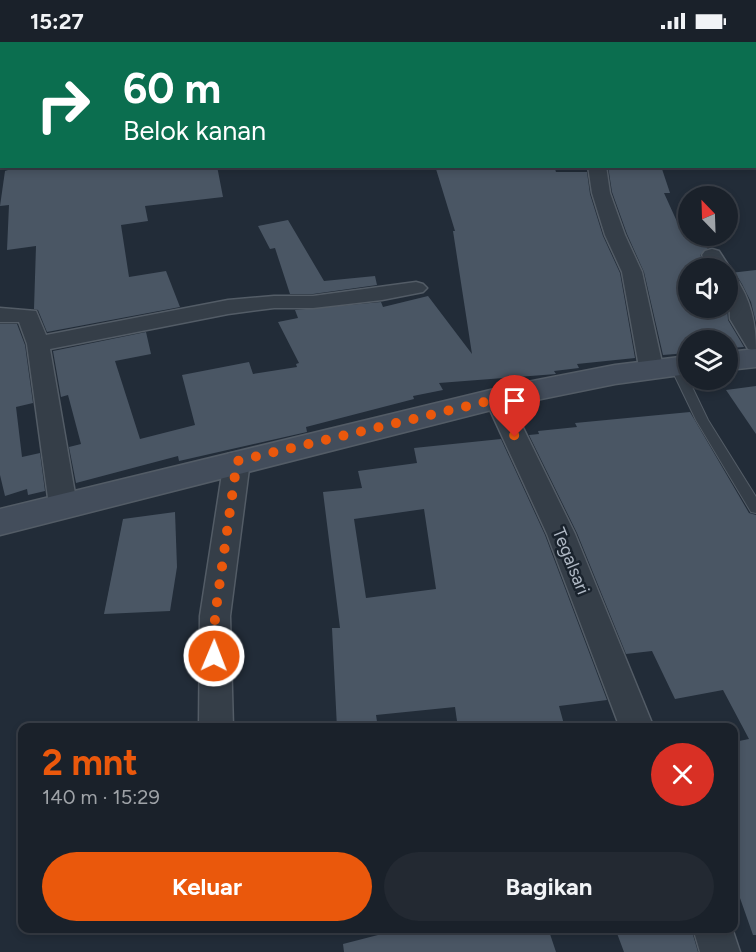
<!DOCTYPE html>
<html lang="id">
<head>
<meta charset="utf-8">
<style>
  body { margin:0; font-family:Figtree,sans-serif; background:#232932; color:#f1f3f6; height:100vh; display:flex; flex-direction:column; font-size:22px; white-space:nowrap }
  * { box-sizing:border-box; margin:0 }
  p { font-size:20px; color:#9fa3a8 }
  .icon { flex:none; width:33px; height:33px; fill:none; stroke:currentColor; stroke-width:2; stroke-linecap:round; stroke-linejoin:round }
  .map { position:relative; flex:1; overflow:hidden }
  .sheet { position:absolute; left:18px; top:681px; width:720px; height:210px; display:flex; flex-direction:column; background:#1a212a; border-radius:12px; box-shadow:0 3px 9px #0003,0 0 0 2px #383e47 }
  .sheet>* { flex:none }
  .banner { position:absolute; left:0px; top:0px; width:756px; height:126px; box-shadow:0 3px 9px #0003,0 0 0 2px #383e47; background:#0b6e4f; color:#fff; overflow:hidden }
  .needle { width:39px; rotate:337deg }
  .fabs { position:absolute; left:678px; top:144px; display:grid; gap:12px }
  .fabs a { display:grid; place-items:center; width:60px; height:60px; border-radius:50%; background:#1a212a; box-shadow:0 3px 9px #0003,0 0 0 2px #383e47; font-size:30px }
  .pin { position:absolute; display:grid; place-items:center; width:51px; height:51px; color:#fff; margin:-62px -26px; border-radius:50% 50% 50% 0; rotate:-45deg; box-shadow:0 0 6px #0007 }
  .pin .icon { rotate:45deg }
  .me { position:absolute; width:66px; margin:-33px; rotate:1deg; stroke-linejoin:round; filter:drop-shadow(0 0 4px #0008) }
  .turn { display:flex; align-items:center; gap:21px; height:126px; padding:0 24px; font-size:27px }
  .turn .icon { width:78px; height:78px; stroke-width:2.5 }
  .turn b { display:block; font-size:42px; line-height:51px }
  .round { display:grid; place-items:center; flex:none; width:63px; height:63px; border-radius:32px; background:#232932 }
  .head { display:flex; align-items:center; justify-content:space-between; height:102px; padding:0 24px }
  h1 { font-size:36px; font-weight:700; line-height:45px; color:#ea580c }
  .cta { display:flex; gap:12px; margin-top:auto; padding:12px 24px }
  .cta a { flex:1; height:69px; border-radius:36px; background:#ea580c; color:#fff; font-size:24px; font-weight:700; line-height:69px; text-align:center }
  .cta a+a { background:#232932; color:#f1f3f6 }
  .status { display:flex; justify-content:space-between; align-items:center; height:42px; padding:0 30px; background:#1a212a; direction:ltr }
  .status svg { height:16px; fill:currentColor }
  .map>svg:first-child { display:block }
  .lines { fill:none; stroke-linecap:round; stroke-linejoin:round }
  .river { fill:#36495f; fill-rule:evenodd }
  .building { fill:#4a5664; fill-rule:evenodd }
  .lane-casing { stroke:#535c66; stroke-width:2 }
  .street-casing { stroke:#535c66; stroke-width:3 }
  .secondary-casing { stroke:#535c66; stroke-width:3 }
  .lane { fill:#353e48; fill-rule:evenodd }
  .street { fill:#353e48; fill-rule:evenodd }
  .secondary { fill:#434d5b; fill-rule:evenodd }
  .route { stroke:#ea580c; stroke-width:10; stroke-dasharray:0 18 }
  .labels { text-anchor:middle; stroke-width:5; stroke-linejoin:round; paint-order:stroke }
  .street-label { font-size:18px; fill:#b0b9c5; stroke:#1a232d }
</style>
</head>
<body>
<div class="status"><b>15:27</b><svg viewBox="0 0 49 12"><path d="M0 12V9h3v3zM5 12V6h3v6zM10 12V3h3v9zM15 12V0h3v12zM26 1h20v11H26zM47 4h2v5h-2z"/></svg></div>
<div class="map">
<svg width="756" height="910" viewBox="0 0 756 910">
  <rect width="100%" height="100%" fill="#222c38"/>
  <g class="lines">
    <!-- river -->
    <g class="river">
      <rect x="754" y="49" width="2" height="18"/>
      <path d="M 754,105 L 756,106 L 756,127 L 746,124 L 754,124 Z"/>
    </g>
  </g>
  <!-- building -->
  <g class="building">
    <path d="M 8,124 L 217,124 L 223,155 L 145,164 L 148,179 L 121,183 L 129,235 L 166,229 L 180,265 L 47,290 L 38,268 L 34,267 L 36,204 L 7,208 L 9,163 L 0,164 L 5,129 L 8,128 Z"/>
    <path d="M 484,124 L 554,124 L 556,130 L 587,130 L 590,152 L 603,194 L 620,231 L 635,316 L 577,322 L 579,326 L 554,329 L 556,332 L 439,341 L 443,348 L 413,354 L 414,357 L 306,385 L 307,390 L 179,419 L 178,414 L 76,441 L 69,405 L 81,402 L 68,353 L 61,355 L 53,309 L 146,290 L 151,312 L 115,319 L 140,397 L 195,383 L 182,333 L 249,320 L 253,332 L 297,325 L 296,322 L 299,321 L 278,280 L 298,276 L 295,268 L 381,260 L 383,265 L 428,254 L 472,312 L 453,189 L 455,189 L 436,127 Z"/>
    <path d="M 608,124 L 661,124 L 670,151 L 664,151 L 684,195 L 702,194 L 708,206 L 700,213 L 708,226 L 688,226 L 688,266 L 727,266 L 728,278 L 744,305 L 730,306 L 728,298 L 688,298 L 688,311 L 663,313 L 644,230 L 627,192 L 612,150 Z"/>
    <path d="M 288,178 L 324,239 L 375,234 L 377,243 L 313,252 L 290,252 L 275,206 L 270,207 L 258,184 Z"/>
    <path d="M 756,228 L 756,281 L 751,260 L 742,242 L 737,234 L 730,231 Z"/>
    <path d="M 0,282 L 17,282 L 25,303 L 33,361 L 16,365 L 22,415 L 40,411 L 45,449 L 28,453 L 27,447 L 5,454 L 0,433 Z"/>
    <path d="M 756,344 L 756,392 L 726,348 Z"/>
    <path d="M 690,370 L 749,471 L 756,473 L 756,893 L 753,893 L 734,839 L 734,700 L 749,697 L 723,648 L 675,657 L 652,609 L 626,612 L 577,491 L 529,393 L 539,392 L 538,389 L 577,385 L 575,381 Z"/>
    <path d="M 501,397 L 545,493 L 607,658 L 559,664 L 565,686 L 458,686 L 455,665 L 376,673 L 378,686 L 337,686 L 332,586 L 340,586 L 323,450 L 362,446 L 358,429 L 417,421 L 414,406 ZM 424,467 L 436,547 L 366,556 L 354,477 Z"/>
    <path d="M 175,470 L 177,525 L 170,569 L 104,572 L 123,477 Z"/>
    <path d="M 405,886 L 548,886 L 556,910 L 344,910 L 343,902 Z"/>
    <path d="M 615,886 L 691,886 L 698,910 L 624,910 Z"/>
  </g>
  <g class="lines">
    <!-- lane casing -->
    <g class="lane-casing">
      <path id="lane" d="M 676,320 L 682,324 L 708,378 L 756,455 L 756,471 L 751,470 L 696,378 L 670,324 Z"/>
    </g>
    <!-- street casing -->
    <g class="street-casing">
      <g id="street">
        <rect x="0" y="8" width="2" height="9"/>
        <path d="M 0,32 L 2,32 L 0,45 Z"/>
        <rect x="0" y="58" width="2" height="10"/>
        <path d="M 0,91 L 2,91 L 0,102 Z"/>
        <path d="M 588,124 L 606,124 L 610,151 L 625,193 L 642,230 L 663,325 L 659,330 L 651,333 L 643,330 L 639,325 L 622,230 L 605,193 L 592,151 Z"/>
        <path d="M 712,207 L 719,209 L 730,226 L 728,230 L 728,226 L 710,226 L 702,213 L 705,209 Z"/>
        <path d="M 728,233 L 735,235 C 751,257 756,282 756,309 L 748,307 L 730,277 Z"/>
        <path d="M 416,240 L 423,242 L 427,246 L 423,250 L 382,258 L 313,266 L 274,266 L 228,272 L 50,307 L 77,463 L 73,470 L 63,473 L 53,470 L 49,463 L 27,302 L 19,280 L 0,280 L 0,266 L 36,269 L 46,293 L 228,258 L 274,254 L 313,254 Z"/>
        <path d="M 497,349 L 506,351 L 509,357 L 575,492 L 654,686 L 620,686 L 547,492 L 485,357 L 488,351 Z"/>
        <path d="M 237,410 L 246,412 L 250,419 L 230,574 L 233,686 L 199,686 L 200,574 L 224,419 L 228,412 Z"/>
        <path d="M 693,886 L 732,886 L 740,910 L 700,910 Z"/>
      </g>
    </g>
    <!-- secondary casing -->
    <g class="secondary-casing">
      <g id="secondary">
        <path d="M 756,307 L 756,325 L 728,328 L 728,310 Z"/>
        <path d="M 688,314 L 688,332 L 615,342 L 507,364 L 0,493 L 0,467 L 507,344 L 615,323 Z"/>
      </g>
    </g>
    <!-- lane -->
    <use href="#lane" class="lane"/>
    <!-- street -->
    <use href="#street" class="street"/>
    <!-- secondary -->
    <use href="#secondary" class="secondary"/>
  </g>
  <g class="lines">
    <!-- route -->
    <path class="route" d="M 214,614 L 215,574 L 237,419 L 497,357 L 515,395"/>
  </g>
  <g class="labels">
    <!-- street labels -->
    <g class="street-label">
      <text transform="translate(571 519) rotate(68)" y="6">Tegalsari</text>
    </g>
  </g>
</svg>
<div class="fabs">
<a><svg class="needle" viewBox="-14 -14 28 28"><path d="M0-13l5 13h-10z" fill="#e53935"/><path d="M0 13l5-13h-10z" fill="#9fa3a8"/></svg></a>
<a><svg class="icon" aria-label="sound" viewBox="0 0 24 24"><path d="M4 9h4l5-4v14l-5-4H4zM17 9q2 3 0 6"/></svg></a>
<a><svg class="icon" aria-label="layers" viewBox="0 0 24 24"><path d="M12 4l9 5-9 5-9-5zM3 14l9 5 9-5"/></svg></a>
</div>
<div class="pin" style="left:515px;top:395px;background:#d93025"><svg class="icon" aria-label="arrive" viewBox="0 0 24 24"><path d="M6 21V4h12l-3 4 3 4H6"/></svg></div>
<svg class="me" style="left:214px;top:614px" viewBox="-20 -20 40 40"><circle r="17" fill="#ea580c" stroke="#fff" stroke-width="3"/><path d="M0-11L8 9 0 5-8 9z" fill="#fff"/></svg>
<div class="banner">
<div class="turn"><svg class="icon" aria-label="right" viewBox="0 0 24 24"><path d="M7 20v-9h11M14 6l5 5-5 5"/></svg><div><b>60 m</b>Belok kanan</div></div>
</div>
<section class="sheet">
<div class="head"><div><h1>2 mnt</h1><p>140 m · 15:29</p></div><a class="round" style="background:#d93025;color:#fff"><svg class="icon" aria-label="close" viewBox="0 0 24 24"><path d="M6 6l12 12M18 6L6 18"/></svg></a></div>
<div class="cta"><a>Keluar</a><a>Bagikan</a></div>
</section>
</div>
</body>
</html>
